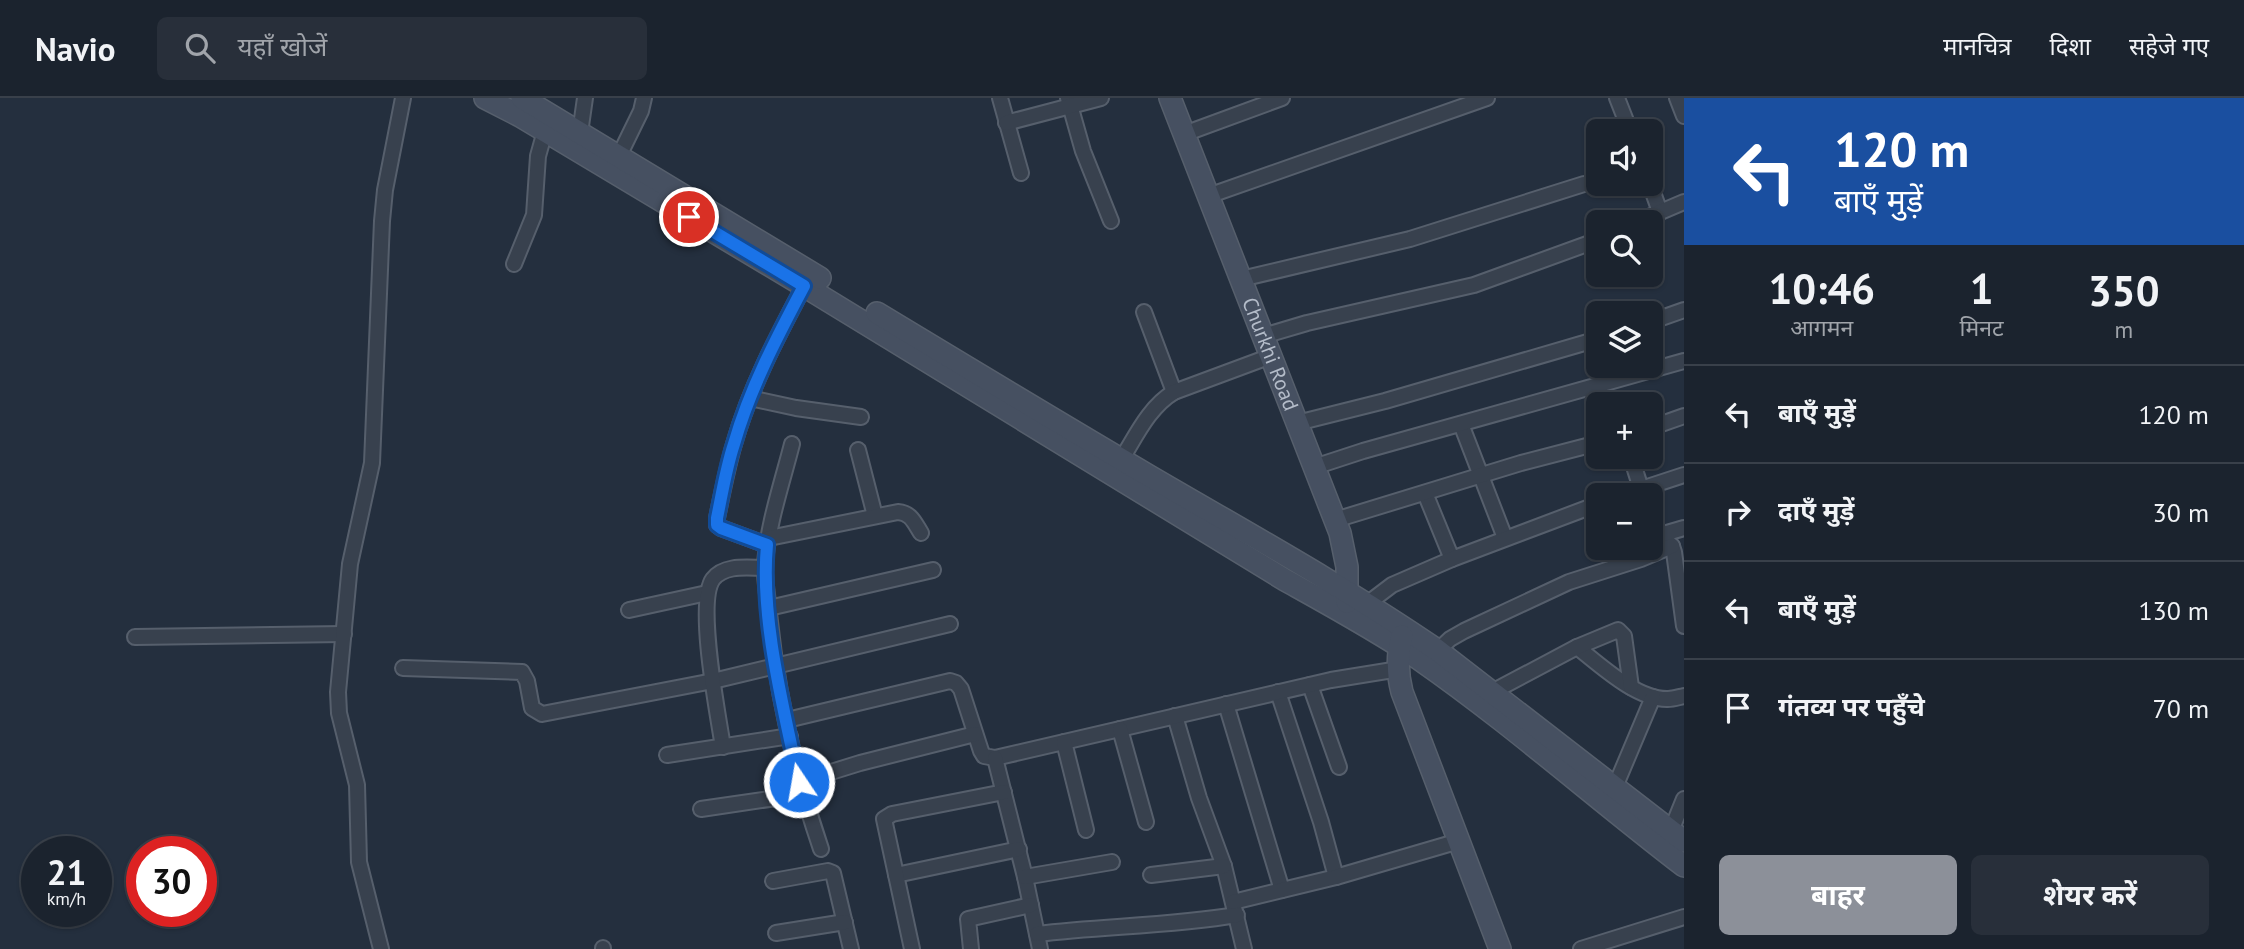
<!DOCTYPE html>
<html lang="hi">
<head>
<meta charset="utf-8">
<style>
  body { margin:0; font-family:"PT Sans","Noto Sans Devanagari",sans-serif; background:#282f3a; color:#f1f3f6; height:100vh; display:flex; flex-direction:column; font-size:26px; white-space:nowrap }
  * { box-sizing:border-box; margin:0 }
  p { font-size:23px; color:#a0a4aa }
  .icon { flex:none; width:38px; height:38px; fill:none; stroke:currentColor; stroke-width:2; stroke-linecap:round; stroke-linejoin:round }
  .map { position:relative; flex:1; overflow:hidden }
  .panel { display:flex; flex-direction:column; background:#1b232e; width:560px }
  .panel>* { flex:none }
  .guide { background:#1a4fa0; color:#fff; overflow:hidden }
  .controls { position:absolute; left:1586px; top:21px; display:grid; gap:14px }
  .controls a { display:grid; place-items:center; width:77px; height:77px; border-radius:10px; background:#1b232e; box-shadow:0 2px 5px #0004,0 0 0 2px #39404a; font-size:35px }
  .speed { position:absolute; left:21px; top:738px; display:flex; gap:14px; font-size:35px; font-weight:700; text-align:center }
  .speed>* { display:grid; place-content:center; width:91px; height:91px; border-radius:50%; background:#1b232e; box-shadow:0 2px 5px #0004,0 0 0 2px #39404a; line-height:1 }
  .speed small { font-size:18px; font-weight:400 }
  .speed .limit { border:10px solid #d22; background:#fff; color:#111 }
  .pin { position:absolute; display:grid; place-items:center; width:60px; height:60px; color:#fff; margin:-30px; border:4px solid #fff; border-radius:50%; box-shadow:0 2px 7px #0007 }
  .me { position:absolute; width:77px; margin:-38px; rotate:348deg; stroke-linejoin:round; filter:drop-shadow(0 0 5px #0008) }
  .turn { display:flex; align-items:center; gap:24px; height:147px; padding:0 35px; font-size:32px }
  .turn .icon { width:91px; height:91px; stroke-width:2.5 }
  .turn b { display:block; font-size:49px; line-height:60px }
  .eta { display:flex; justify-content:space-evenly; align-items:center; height:119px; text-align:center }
  .eta b { font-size:42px; font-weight:700; line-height:49px }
  .cta { display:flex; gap:14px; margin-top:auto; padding:14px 35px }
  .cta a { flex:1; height:80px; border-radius:10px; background:#8c9099; color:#fff; font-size:28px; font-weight:700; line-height:80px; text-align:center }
  .cta a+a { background:#282f3a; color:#f1f3f6 }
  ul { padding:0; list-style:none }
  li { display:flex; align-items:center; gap:21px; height:98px; padding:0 35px; border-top:2px solid #39404a }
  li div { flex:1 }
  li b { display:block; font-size:26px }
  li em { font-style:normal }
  header { display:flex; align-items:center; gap:42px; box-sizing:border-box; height:98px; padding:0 35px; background:#1b232e; border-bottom:2px solid #39404a }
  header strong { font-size:33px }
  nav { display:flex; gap:38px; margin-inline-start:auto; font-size:24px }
  .search { width:490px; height:63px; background:#282f3a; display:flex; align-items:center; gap:18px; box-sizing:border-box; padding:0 24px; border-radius:10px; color:#a0a4aa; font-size:26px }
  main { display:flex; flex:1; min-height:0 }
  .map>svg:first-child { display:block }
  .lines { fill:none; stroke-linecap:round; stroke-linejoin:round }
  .street-casing { stroke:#565f6c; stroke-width:18 }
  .secondary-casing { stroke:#565f6c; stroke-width:24 }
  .street { stroke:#38414e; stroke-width:14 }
  .secondary { stroke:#465061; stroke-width:21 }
  .route-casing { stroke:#114b97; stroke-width:18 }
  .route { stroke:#1a73e8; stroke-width:12 }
  .labels { text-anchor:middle; stroke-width:5; stroke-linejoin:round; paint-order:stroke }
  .street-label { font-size:21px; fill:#b4bcc9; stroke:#1d2633 }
</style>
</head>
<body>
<header>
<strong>Navio</strong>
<div class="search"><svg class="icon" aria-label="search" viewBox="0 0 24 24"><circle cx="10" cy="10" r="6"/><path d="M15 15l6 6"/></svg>यहाँ खोजें</div>
<nav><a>मानचित्र</a><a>दिशा</a><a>सहेजे गए</a></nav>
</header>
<main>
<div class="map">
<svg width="1684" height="851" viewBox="0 0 1684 851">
  <rect width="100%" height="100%" fill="#242f3e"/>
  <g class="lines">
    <!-- street casing -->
    <g class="street-casing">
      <g id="street">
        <path d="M 1000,0 L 1021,75"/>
        <path d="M 1068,0 L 1083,53 L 1111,123"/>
        <path d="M 1617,0 L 1630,33"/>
        <path d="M 1677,0 L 1684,18"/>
        <path d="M 1006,25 L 1101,0"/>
        <path d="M 580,35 L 585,0"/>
        <path d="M 1184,36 L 1282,0"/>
        <path d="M 619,58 L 641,13 L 644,0"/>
        <path d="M 1650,86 L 1660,114"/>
        <path d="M 1208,98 L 1487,0"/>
        <path d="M 1637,124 L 1684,104"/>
        <path d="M 514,166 L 534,117 L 538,58 L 545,33"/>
        <path d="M 1241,181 L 1410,141 L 1584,86"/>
        <path d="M 1144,214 L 1174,294"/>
        <path d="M 1650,224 L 1684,212"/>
        <path d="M 1263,238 L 1307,225 L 1474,187 L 1598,142"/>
        <path d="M 750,300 L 796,310 L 861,319"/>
        <path d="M 1297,325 L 1385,303 L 1598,241"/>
        <path d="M 1461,326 L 1505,440"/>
        <path d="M 1650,330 L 1684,318"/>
        <path d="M 792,346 C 782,385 768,426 765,466 C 764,482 768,499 769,515 C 777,595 795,675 821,751"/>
        <path d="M 858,352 L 875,418"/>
        <path d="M 1631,359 L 1643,397"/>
        <path d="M 1121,362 C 1136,338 1149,309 1174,294 L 1271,258"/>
        <path d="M 1314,369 L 1363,353 L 1684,263"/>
        <path d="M 1425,395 L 1452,461"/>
        <path d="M 1623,397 L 1684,377"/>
        <path d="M 1650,417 L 1660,437 L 1672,448 L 1674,454 L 1684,528"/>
        <path d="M 1335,422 L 1521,365 L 1598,345"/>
        <path d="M 1660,437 L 1684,430"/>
        <path d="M 769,440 L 898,414 C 911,415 914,424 921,435"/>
        <path d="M 767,447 L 721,430 L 717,427 L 717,420 C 722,396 727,370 734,346 C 750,290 777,239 804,188"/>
        <path d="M 1367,506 L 1392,487 L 1452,461 L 1598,406"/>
        <path d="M 769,510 L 933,472"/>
        <path d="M 629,512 L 707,495"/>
        <path d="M 135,539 L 344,536"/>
        <path d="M 1577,549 C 1600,567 1637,602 1668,601 C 1673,601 1679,599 1684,598"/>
        <path d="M 1433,557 L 1450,541 L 1464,533 L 1569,484 L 1641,461 L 1672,448"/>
        <path d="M 403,570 L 522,574 L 527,583 L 532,610 L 542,616 L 713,583 L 950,526"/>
        <path d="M 1310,587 L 1339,669"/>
        <path d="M 1278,594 L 1321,724 L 1336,779"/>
        <path d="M 1492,594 L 1577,549 L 1618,532 L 1624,538 L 1631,589"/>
        <path d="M 1226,606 L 1282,792"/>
        <path d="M 1175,618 L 1199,700 L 1224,768 L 1244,851"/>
        <path d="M 787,622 L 950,583 L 956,585 L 961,591 L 981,653 L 984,658 L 995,660 L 1331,582 L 1399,571"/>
        <path d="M 1120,631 L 1146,724"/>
        <path d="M 1064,644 L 1086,732"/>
        <path d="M 723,649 C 718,617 696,504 713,481 C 725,466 748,470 765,470"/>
        <path d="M 667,657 L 790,638"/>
        <path d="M 995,660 L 1025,779 L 1040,851"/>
        <path d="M 799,684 L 860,665 L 975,636"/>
        <path d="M 1615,689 L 1653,599"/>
        <path d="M 701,711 L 803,696"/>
        <path d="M 1671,733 L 1684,701"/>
        <path d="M 896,777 L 1019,751"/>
        <path d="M 1151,777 L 1224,768"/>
        <path d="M 1025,779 L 1112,764"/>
        <path d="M 773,783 L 828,773 L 833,775 L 851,851"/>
        <path d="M 1233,804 L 1336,779 L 1459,743"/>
        <path d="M 776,835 L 845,824"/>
        <path d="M 1037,836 C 1104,828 1170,828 1237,817"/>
        <path d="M 603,850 L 603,851"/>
        <path d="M 381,851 L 359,764 L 357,687 L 339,615 L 338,594 L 350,466 L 372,365 L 382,123 L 385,92 L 403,0"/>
        <path d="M 912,851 L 884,721 L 892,716 L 1004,694"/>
        <path d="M 971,851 L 968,821 L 1031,807"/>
        <path d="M 1581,851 L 1684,819"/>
      </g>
    </g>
    <!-- secondary casing -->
    <g class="secondary-casing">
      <g id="secondary">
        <path d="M 485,0 L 520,18 L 804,188 L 1285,482 C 1330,507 1376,532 1419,561 C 1511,625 1595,700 1684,768"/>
        <path d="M 522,0 L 820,180"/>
        <path id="s1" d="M 1170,0 L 1340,435 L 1347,469 L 1347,504"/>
        <path d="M 877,215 C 968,270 1059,325 1151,379 C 1247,435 1345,489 1437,552 L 1684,743"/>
        <path d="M 1402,538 C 1397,557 1397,575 1402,594 L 1500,851"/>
      </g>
    </g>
    <!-- street -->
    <use href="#street" class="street"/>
    <!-- secondary -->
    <use href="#secondary" class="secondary"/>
  </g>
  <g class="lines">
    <!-- route casing -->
    <g class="route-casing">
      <path id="route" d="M 689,119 L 804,188 C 777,239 750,290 734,346 C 726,370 722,396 717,420 L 717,427 L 721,430 L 767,447 C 760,521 784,611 799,684"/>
    </g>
    <!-- route -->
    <use href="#route" class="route"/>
  </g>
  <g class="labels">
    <!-- street labels -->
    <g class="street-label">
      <text dy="7" stroke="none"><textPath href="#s1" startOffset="275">Churkhi Road</textPath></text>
    </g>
  </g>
</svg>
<div class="controls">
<a><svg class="icon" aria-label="sound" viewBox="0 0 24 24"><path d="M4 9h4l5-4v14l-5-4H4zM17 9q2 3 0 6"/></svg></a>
<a><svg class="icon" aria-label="search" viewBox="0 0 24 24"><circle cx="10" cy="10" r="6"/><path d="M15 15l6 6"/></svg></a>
<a><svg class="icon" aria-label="layers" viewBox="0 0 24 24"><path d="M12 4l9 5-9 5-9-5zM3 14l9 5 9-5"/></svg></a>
<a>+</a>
<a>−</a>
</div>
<div class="speed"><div>21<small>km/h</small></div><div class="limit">30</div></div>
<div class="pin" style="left:689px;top:119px;background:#d93025"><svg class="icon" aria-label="arrive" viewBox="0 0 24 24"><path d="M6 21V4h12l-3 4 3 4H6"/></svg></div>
<svg class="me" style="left:799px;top:684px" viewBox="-20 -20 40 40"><circle r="17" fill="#1a73e8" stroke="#fff" stroke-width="3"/><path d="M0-11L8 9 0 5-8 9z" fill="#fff"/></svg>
</div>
<section class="panel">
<div class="guide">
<div class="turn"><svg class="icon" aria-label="left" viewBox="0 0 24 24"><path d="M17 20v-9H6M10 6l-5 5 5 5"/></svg><div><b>120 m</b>बाएँ मुड़ें</div></div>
</div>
<div class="eta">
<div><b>10:46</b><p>आगमन</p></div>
<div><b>1</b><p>मिनट</p></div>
<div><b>350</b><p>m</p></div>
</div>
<ul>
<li><svg class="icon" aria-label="left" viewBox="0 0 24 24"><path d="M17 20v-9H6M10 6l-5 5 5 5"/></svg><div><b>बाएँ मुड़ें</b></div><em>120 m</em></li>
<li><svg class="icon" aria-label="right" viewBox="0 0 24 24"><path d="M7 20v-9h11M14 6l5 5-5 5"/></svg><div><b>दाएँ मुड़ें</b></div><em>30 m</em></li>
<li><svg class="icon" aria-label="left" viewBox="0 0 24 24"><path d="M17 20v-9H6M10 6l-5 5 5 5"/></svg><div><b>बाएँ मुड़ें</b></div><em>130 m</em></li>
<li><svg class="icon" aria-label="arrive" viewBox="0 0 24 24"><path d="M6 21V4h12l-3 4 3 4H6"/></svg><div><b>गंतव्य पर पहुँचे</b></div><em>70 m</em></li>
</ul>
<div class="cta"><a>बाहर</a><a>शेयर करें</a></div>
</section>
</main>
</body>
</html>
